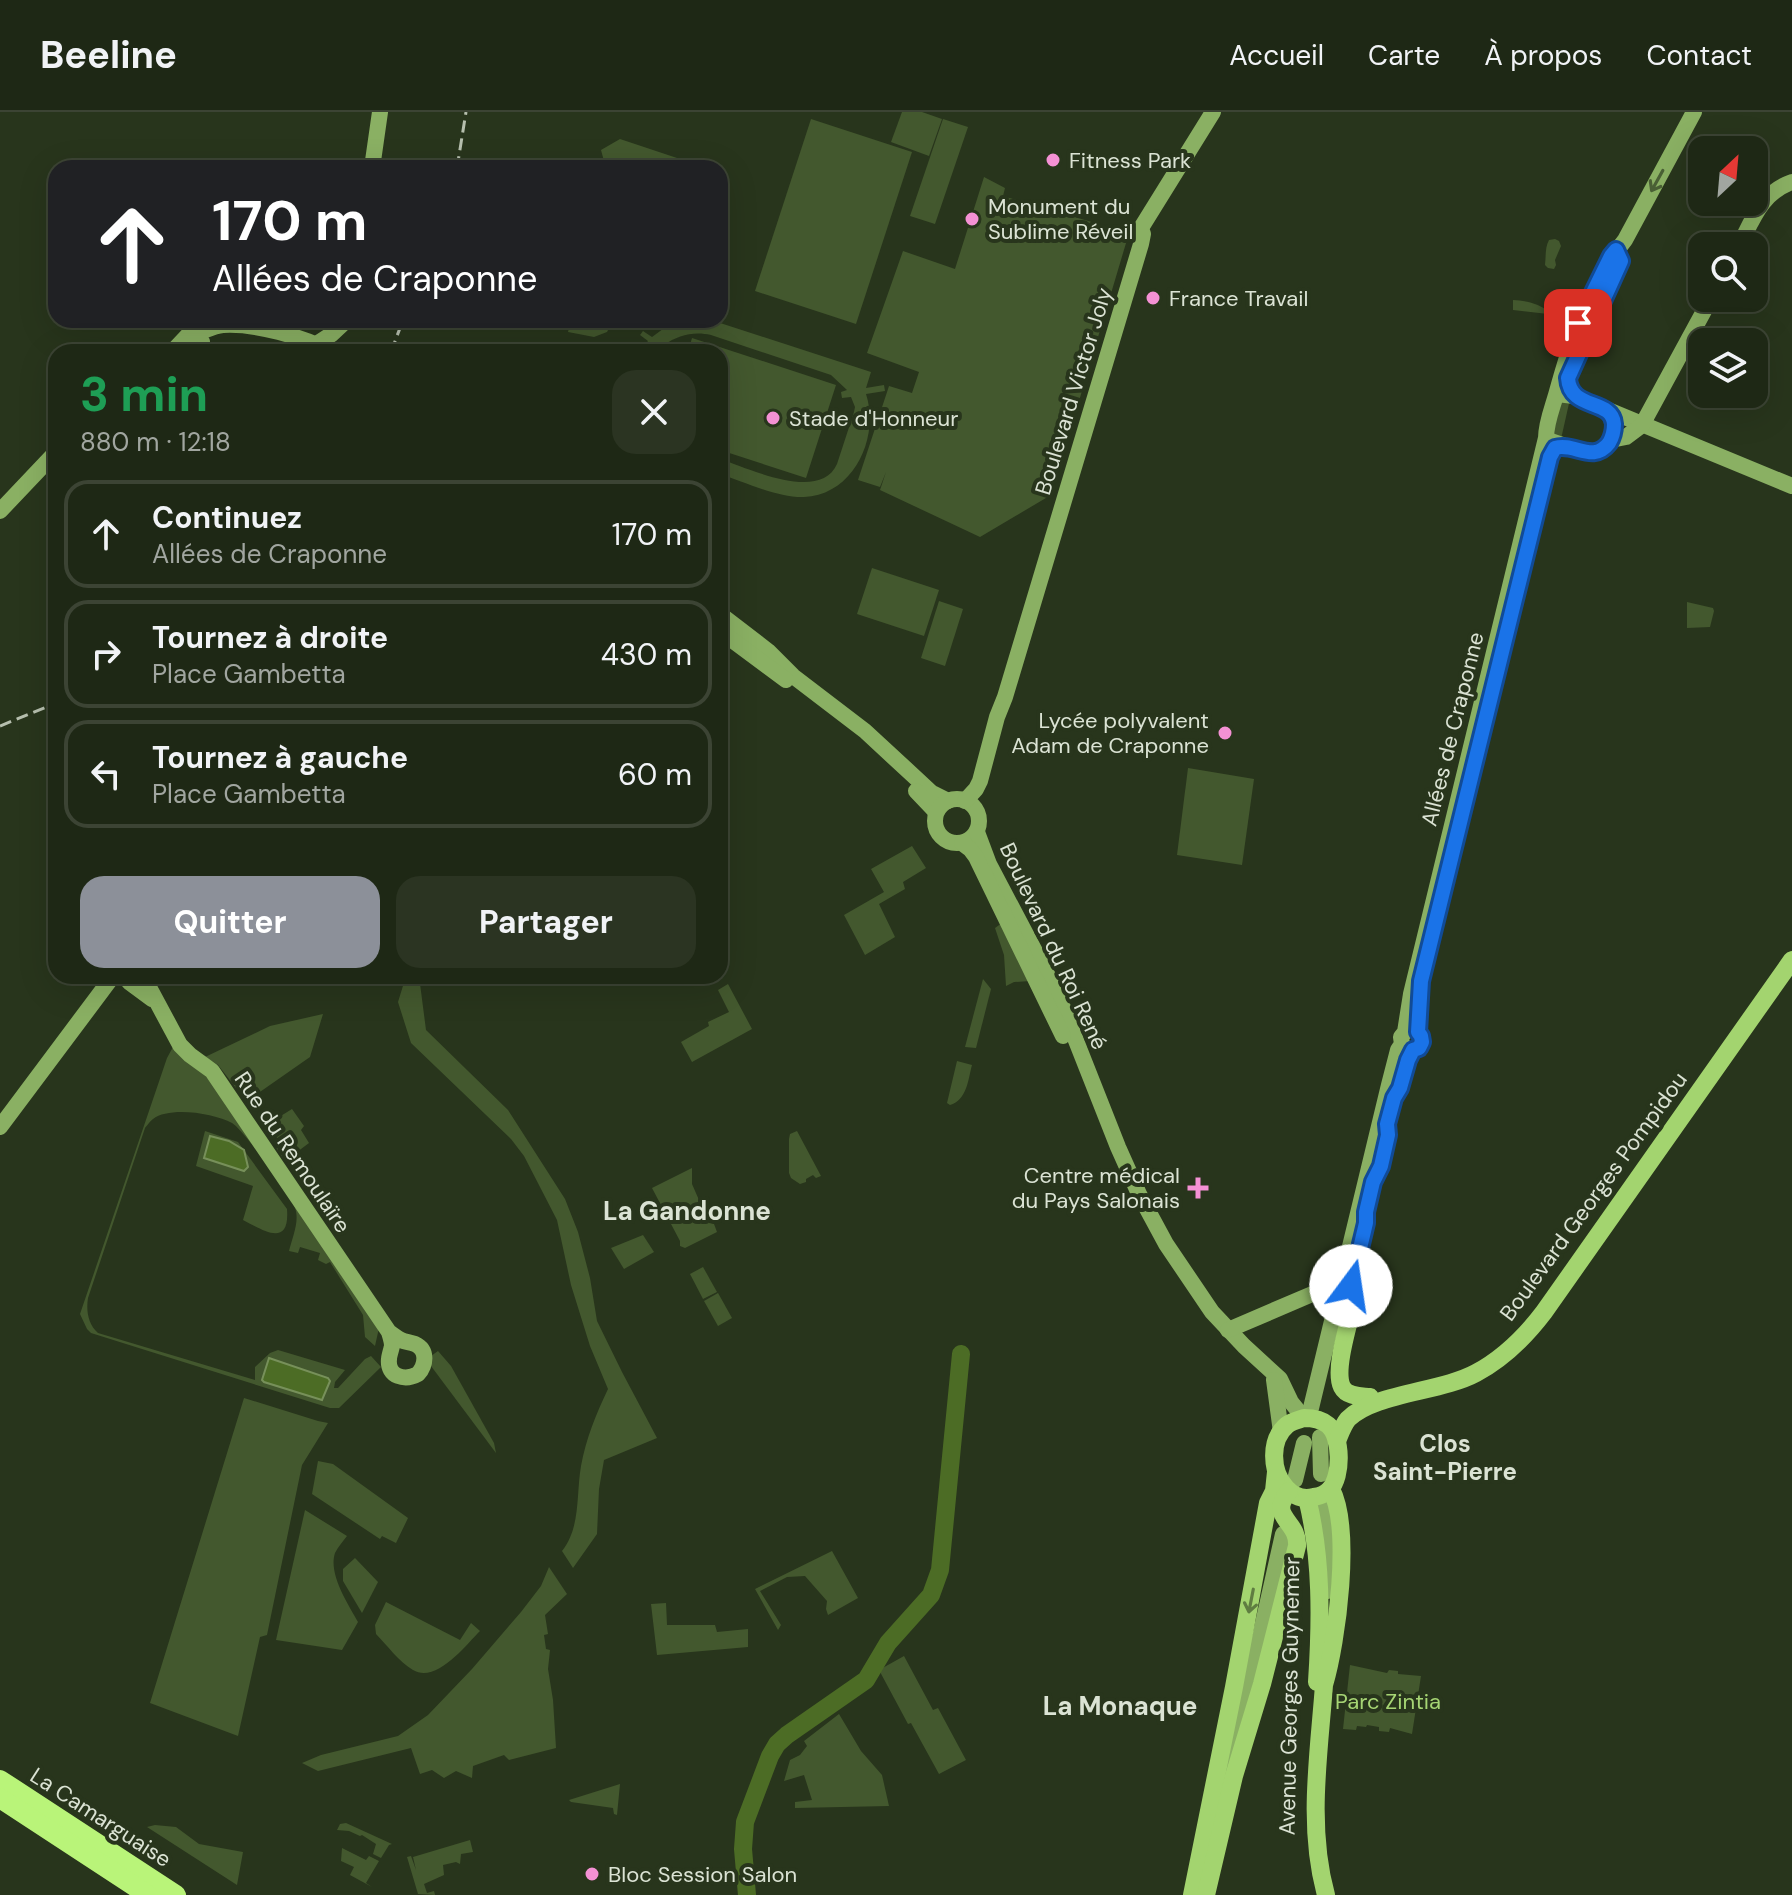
<!DOCTYPE html>
<html lang="fr">
<head>
<meta charset="utf-8">
<style>
  body { margin:0; font-family:"DM Sans",sans-serif; background:#2b3422; color:#f1f3f6; height:100vh; display:flex; flex-direction:column; font-size:30px; white-space:nowrap }
  * { box-sizing:border-box; margin:0 }
  p { font-size:26px; color:#a1a6a0 }
  .icon { flex:none; width:44px; height:44px; fill:none; stroke:currentColor; stroke-width:2; stroke-linecap:round; stroke-linejoin:round }
  .map { position:relative; flex:1; overflow:hidden }
  .side { position:absolute; left:48px; top:232px; width:680px; height:640px; display:flex; flex-direction:column; background:#1e2815; border-radius:24px; box-shadow:0 8px 32px #0002,0 0 0 2px #3c4434 }
  .side>* { flex:none }
  .banner { position:absolute; left:48px; top:48px; width:680px; height:168px; border-radius:24px; box-shadow:0 8px 32px #0002,0 0 0 2px #3c4434; background:#202124; color:#fff; overflow:hidden }
  .needle { width:52px; rotate:26deg }
  .controls { position:absolute; left:1688px; top:24px; display:grid; gap:16px }
  .controls a { display:grid; place-items:center; width:80px; height:80px; border-radius:16px; background:#1e2815; box-shadow:0 8px 32px #0002,0 0 0 2px #3c4434; font-size:40px }
  .pin { position:absolute; display:grid; place-items:center; width:68px; height:68px; color:#fff; margin:-34px; border-radius:16px; box-shadow:0 4px 12px #0006 }
  .me { position:absolute; width:88px; margin:-44px; rotate:14deg; stroke-linejoin:round; filter:drop-shadow(0 0 6px #0008) }
  .turn { display:flex; align-items:center; gap:28px; height:168px; padding:0 32px; font-size:36px }
  .turn .icon { width:104px; height:104px; stroke-width:2.5 }
  .turn b { display:block; font-size:56px; line-height:68px }
  .round { display:grid; place-items:center; flex:none; width:84px; height:84px; border-radius:24px; background:#2b3422 }
  .headline { display:flex; align-items:center; justify-content:space-between; height:136px; padding:0 32px }
  h1 { font-size:48px; font-weight:700; line-height:60px; color:#1e9e55 }
  .action { display:flex; gap:16px; margin-top:auto; padding:16px 32px }
  .action a { flex:1; height:92px; border-radius:24px; background:#8c9099; color:#fff; font-size:32px; font-weight:700; line-height:92px; text-align:center }
  .action a+a { background:#2b3422; color:#f1f3f6 }
  ul { padding:0; list-style:none }
  li { display:flex; align-items:center; gap:24px; height:108px; margin:0 16px 12px; padding:0 16px; border:4px solid #3c4434; border-radius:24px }
  li div { flex:1 }
  li b { display:block; font-size:30px }
  li em { font-style:normal }
  header { display:flex; align-items:center; gap:48px; box-sizing:border-box; height:112px; padding:0 40px; background:#1e2815; border-bottom:2px solid #3c4434 }
  header strong { font-size:38px }
  nav { display:flex; gap:44px; margin-inline-start:auto; font-size:28px }
  .map>svg:first-child { display:block }
  .green { fill:#43582e }
  .water { fill:#4c6c25; stroke:#77905a; stroke-width:2 }
  .lines { fill:none; stroke-linecap:round; stroke-linejoin:round }
  .river { stroke:#4c6c25; stroke-width:18 }
  .secondary { stroke:#8ab063; stroke-width:16 }
  .primary { stroke:#a3d46f; stroke-width:18 }
  .highway { stroke:#b9f479; stroke-width:20 }
  .rail { stroke:#b6bfae; stroke-width:3; stroke-dasharray:12 6; stroke-linecap:butt }
  .oneway { stroke:#4a6035 }
  .oneway2 { stroke:#5f7d41 }
  .route-casing { stroke:#114b97; stroke-width:20 }
  .route { stroke:#1a73e8; stroke-width:14 }
  .poi-dot { fill:#f491d4; stroke:#28351c; stroke-width:3 }
  .labels { text-anchor:middle; stroke-width:8; stroke-linejoin:round; paint-order:stroke }
  .poi-label { font-size:22px; fill:#dbe3d4; stroke:#28351c; text-anchor:start }
  .street-label { font-size:22px; fill:#dbe3d4; stroke:#28351c }
  .park-label { font-size:22px; fill:#a6d574; stroke:#28351c }
  .neighbourhood-label { font-size:24px; font-weight:bold; fill:#dbe3d4; stroke:#28351c }
  .quarter-label { font-size:26px; font-weight:bold; fill:#dbe3d4; stroke:#28351c }
</style>
</head>
<body>
<header>
<strong>Beeline</strong>
<nav><a>Accueil</a><a>Carte</a><a>À propos</a><a>Contact</a></nav>
</header>
<div class="map">
<svg width="1792" height="1783" viewBox="0 0 1792 1783">
  <rect width="100%" height="100%" fill="#28351c"/>
  <!-- green -->
  <g class="green">
    <path d="M 902,0 L 922,0 L 942,7 L 929,44 L 891,30 Z"/>
    <path d="M 811,7 L 912,40 L 856,212 L 755,179 Z"/>
    <path d="M 943,7 L 968,15 L 935,112 L 910,104 Z"/>
    <path d="M 620,27 L 707,56 L 602,56 L 604,49 L 601,38 Z"/>
    <path d="M 984,65 L 1005,76 L 1003,84 L 1129,121 L 1051,383 L 980,425 L 880,378 L 886,360 L 880,375 L 858,368 L 889,274 L 912,281 L 919,260 L 867,241 L 903,139 L 955,157 Z"/>
    <path d="M 1555,127 L 1559,129 L 1561,134 L 1555,148 L 1556,153 L 1554,157 L 1548,156 L 1545,153 C 1546,144 1545,135 1549,128 Z"/>
    <path d="M 1513,188 C 1527,189 1537,191 1548,199 L 1548,202 L 1513,198 Z"/>
    <path d="M 571,208 L 613,208 L 607,220 L 594,225 L 568,220 Z"/>
    <path d="M 669,208 L 711,208 L 871,260 L 866,276 L 884,273 L 885,279 L 866,282 C 880,325 854,383 804,385 C 779,386 744,370 720,362 L 720,347 C 748,356 820,391 837,352 L 854,300 L 855,295 L 851,285 L 842,286 L 841,280 L 847,278 L 831,263 L 711,223 C 694,219 678,223 664,233 L 674,240 L 664,240 L 660,238 L 658,240 L 641,240 L 648,229 L 640,223 L 643,219 L 652,225 L 667,214 Z"/>
    <path d="M 692,226 L 836,273 L 806,366 L 720,338 L 720,240 L 688,240 Z"/>
    <path d="M 1570,287 L 1561,327 L 1554,322 L 1553,311 L 1560,290 Z"/>
    <path d="M 872,456 L 939,478 L 924,524 L 857,502 Z"/>
    <path d="M 939,489 L 963,497 L 945,554 L 921,546 Z"/>
    <path d="M 1687,490 L 1713,496 L 1714,499 L 1710,515 L 1687,516 Z"/>
    <path d="M 1188,656 L 1254,667 L 1242,753 L 1177,743 Z"/>
    <path d="M 912,734 L 926,756 L 903,770 L 905,777 L 879,792 L 895,825 L 865,843 L 844,803 L 884,780 L 871,757 Z"/>
    <path d="M 1002,811 L 1030,869 L 1014,870 L 1006,874 L 1004,843 L 995,816 Z"/>
    <path d="M 406,864 L 419,864 L 426,918 L 508,998 L 565,1087 L 578,1120 L 590,1166 L 597,1209 L 622,1260 L 657,1326 L 604,1348 L 599,1377 L 597,1422 L 573,1456 L 562,1439 C 581,1415 576,1383 581,1354 C 586,1327 596,1302 608,1277 L 590,1234 L 571,1173 L 557,1108 L 524,1044 L 511,1027 L 411,931 L 398,890 Z"/>
    <path d="M 983,867 L 991,877 L 976,936 L 965,935 Z"/>
    <path d="M 728,872 L 752,917 L 692,950 L 681,930 L 709,914 L 708,910 L 729,900 L 718,878 Z"/>
    <path d="M 323,902 L 310,945 L 257,982 L 245,968 L 236,976 L 218,953 L 205,945 L 270,914 Z"/>
    <path d="M 173,935 L 212,970 L 379,1216 L 375,1234 L 365,1225 L 363,1203 L 330,1150 L 326,1152 L 318,1148 L 320,1141 L 300,1135 L 298,1141 L 289,1139 C 292,1126 300,1109 295,1096 C 291,1083 242,1016 232,1011 C 214,1001 169,994 153,1007 C 152,1007 145,1016 145,1016 L 88,1186 C 86,1199 88,1212 98,1221 L 255,1268 L 255,1255 L 270,1241 L 278,1238 L 345,1258 L 335,1270 L 334,1276 L 338,1276 L 365,1247 L 371,1244 L 381,1255 L 339,1296 L 330,1296 L 91,1221 L 87,1217 L 80,1202 L 167,946 Z"/>
    <path d="M 957,949 L 972,953 C 968,968 967,988 950,993 L 947,991 Z"/>
    <path d="M 292,997 L 304,1014 L 301,1018 L 309,1031 L 285,1049 L 275,1034 L 280,1030 L 275,1023 L 270,1026 L 263,1015 Z"/>
    <path d="M 205,1019 L 238,1030 L 287,1097 C 290,1136 264,1119 243,1108 L 253,1074 L 196,1054 Z"/>
    <path d="M 797,1019 L 821,1064 L 816,1066 L 813,1063 L 806,1067 L 806,1070 L 800,1072 L 791,1066 L 789,1061 L 789,1027 L 790,1022 Z"/>
    <path d="M 692,1056 L 692,1072 L 709,1111 L 714,1112 L 717,1120 L 685,1136 L 680,1134 L 680,1129 L 652,1076 Z"/>
    <path d="M 643,1123 L 654,1140 L 624,1157 L 611,1136 Z"/>
    <path d="M 703,1155 L 717,1180 L 703,1187 L 690,1162 Z"/>
    <path d="M 718,1181 L 732,1206 L 718,1214 L 704,1189 Z"/>
    <path d="M 438,1239 L 451,1254 L 494,1331 L 496,1341 L 431,1254 L 431,1244 Z"/>
    <path d="M 244,1286 L 318,1309 L 328,1311 L 302,1353 L 267,1523 L 260,1525 L 238,1624 L 150,1591 Z"/>
    <path d="M 318,1349 L 333,1352 L 408,1406 L 396,1431 L 382,1424 L 380,1427 L 312,1382 Z"/>
    <path d="M 305,1398 L 347,1424 C 343,1429 338,1435 335,1441 C 328,1462 348,1492 358,1510 L 342,1538 L 276,1528 Z"/>
    <path d="M 832,1439 L 858,1486 L 828,1503 L 826,1497 L 827,1489 L 805,1464 L 787,1465 L 760,1479 L 781,1513 L 778,1518 L 755,1477 Z"/>
    <path d="M 355,1446 L 378,1470 L 362,1501 L 343,1469 L 343,1457 Z"/>
    <path d="M 549,1455 L 567,1482 L 545,1503 L 548,1522 L 544,1523 L 546,1537 L 550,1538 L 548,1557 L 553,1588 L 556,1636 L 509,1648 L 504,1643 L 473,1654 L 472,1666 L 456,1659 L 444,1666 L 432,1658 L 420,1662 L 411,1636 L 318,1659 L 302,1651 L 321,1643 L 398,1624 L 428,1603 L 472,1557 L 521,1500 L 541,1474 Z"/>
    <path d="M 386,1490 L 460,1528 L 471,1511 L 480,1519 C 465,1534 436,1572 413,1558 C 399,1550 387,1533 376,1522 L 375,1513 Z"/>
    <path d="M 666,1491 L 667,1513 L 715,1513 L 717,1520 L 748,1517 L 748,1535 L 657,1543 L 651,1492 Z"/>
    <path d="M 904,1544 L 933,1598 L 938,1596 L 966,1648 L 939,1662 L 911,1611 L 908,1612 L 879,1558 Z"/>
    <path d="M 1350,1553 L 1387,1561 L 1389,1558 L 1398,1559 L 1398,1562 L 1421,1564 L 1412,1622 L 1390,1616 L 1389,1620 L 1379,1619 L 1379,1615 L 1367,1613 L 1366,1615 L 1357,1614 L 1356,1618 L 1343,1617 Z"/>
    <path d="M 839,1602 L 861,1639 L 882,1663 L 889,1694 L 795,1696 L 795,1690 L 812,1688 L 804,1663 L 784,1669 L 790,1648 L 800,1643 L 807,1634 L 804,1629 Z"/>
    <path d="M 620,1672 L 617,1703 L 614,1702 L 613,1696 L 571,1690 L 569,1688 Z"/>
    <path d="M 346,1711 L 392,1732 L 389,1733 L 381,1746 L 373,1742 L 376,1732 L 362,1723 L 360,1724 L 349,1719 L 337,1718 L 340,1712 Z"/>
    <path d="M 155,1713 L 176,1715 L 199,1732 L 243,1740 L 237,1773 L 147,1715 Z"/>
    <path d="M 470,1728 L 473,1740 L 461,1742 L 460,1752 L 456,1750 L 443,1753 L 444,1763 L 424,1772 L 427,1781 L 434,1779 L 435,1783 L 418,1782 L 407,1745 L 411,1744 L 416,1758 L 413,1745 Z"/>
    <path d="M 342,1736 L 366,1748 L 369,1744 L 379,1749 L 366,1771 L 372,1775 L 350,1763 L 354,1755 L 341,1749 Z"/>
  </g>
  <!-- water -->
  <g class="water">
    <path d="M 210,1024 L 229,1029 L 244,1038 L 248,1055 L 244,1059 L 204,1046 Z"/>
    <path d="M 269,1246 L 328,1266 L 330,1269 L 322,1288 L 264,1270 L 262,1268 Z"/>
  </g>
  <g class="lines">
    <!-- river -->
    <path class="river" d="M 747,1783 L 743,1737 L 745,1710 L 770,1644 L 777,1632 L 787,1623 L 866,1568 L 888,1531 L 931,1483 L 940,1458 L 961,1242"/>
    <!-- secondary -->
    <g class="secondary">
      <path d="M 372,56 L 380,0"/>
      <path d="M 1739,134 C 1753,107 1761,81 1792,70"/>
      <path d="M 195,223 L 202,230 L 198,240"/>
      <path d="M 315,233 L 332,222 L 347,208"/>
      <path d="M 172,240 L 188,223 C 200,222 211,214 223,213 C 255,211 304,225 332,240"/>
      <path d="M 1570,261 L 1621,149 L 1616,138"/>
      <path d="M 1557,282 L 1574,284 L 1792,374"/>
      <path d="M 1551,329 L 1580,339 L 1595,341 L 1602,338 L 1611,328 L 1626,325 L 1642,313 L 1711,186"/>
      <path d="M 1547,358 L 1550,345 L 1555,336 L 1561,334"/>
      <path d="M 0,399 L 56,340"/>
      <path d="M 720,502 L 768,539 L 793,564 L 865,619 L 932,681 L 948,689"/>
      <path d="M 720,519 L 786,568"/>
      <path d="M 916,679 L 936,700"/>
      <circle cx="957" cy="709" r="22"/>
      <path d="M 965,689 L 976,677 L 980,669 L 997,605 L 1005,585 L 1141,132 L 1143,122 L 1141,116 L 1213,0"/>
      <path d="M 977,720 L 989,752 L 1058,883 L 1118,1035 L 1139,1082 L 1166,1132 L 1212,1200 L 1244,1234 L 1280,1267 L 1291,1290 L 1304,1306"/>
      <path d="M 962,731 L 970,737 L 976,745 L 1063,924"/>
      <path d="M 143,864 L 180,933 L 190,943 L 212,959 L 389,1220 C 393,1223 397,1226 401,1228 C 405,1230 410,1230 415,1232 C 428,1238 426,1253 418,1262 C 405,1269 387,1265 389,1247 C 389,1244 392,1235 392,1234 C 392,1229 390,1224 389,1220"/>
      <path d="M 129,870 L 152,887"/>
      <path d="M 1391,996 C 1394,987 1399,980 1401,971 C 1404,962 1405,953 1409,945 C 1413,937 1418,937 1422,930 L 1418,920 L 1420,878"/>
      <path d="M 0,1015 L 113,864"/>
      <path d="M 1228,1218 L 1331,1174 L 1342,1166"/>
      <path d="M 1274,1268 L 1281,1320"/>
      <path d="M 1311,1296 L 1389,973 L 1398,938 L 1402,932 L 1401,925 L 1405,920 L 1411,882 L 1546,326 C 1546,311 1552,297 1556,283 C 1571,228 1589,173 1625,128 L 1694,0"/>
      <path d="M 1320,1325 L 1321,1362"/>
      <path d="M 1295,1368 L 1304,1331"/>
      <path d="M 1325,1394 L 1328,1479"/>
      <path d="M 1222,1673 L 1246,1587 L 1283,1422"/>
    </g>
    <!-- primary -->
    <g class="primary">
      <path d="M 1359,1146 C 1359,1154 1359,1163 1358,1171 C 1355,1194 1332,1255 1342,1275 C 1347,1285 1361,1284 1370,1285"/>
      <path d="M 1304,1306 C 1313,1306 1321,1307 1328,1313 C 1342,1324 1342,1365 1330,1377 C 1326,1382 1320,1384 1314,1385 C 1303,1388 1293,1384 1286,1376 C 1271,1360 1269,1328 1287,1313 C 1292,1309 1298,1308 1304,1306 Z"/>
      <path d="M 1337,1329 C 1340,1322 1343,1313 1348,1307 C 1374,1281 1441,1280 1476,1261 C 1504,1246 1525,1225 1544,1200 L 1792,848"/>
      <path d="M 1307,1386 C 1322,1446 1321,1509 1317,1570"/>
      <path d="M 1192,1783 L 1234,1575 L 1268,1391 L 1274,1379 L 1276,1360"/>
      <path d="M 1206,1783 L 1234,1664 L 1262,1572 L 1297,1434 C 1299,1408 1267,1406 1289,1379"/>
      <path d="M 1326,1783 C 1307,1714 1319,1642 1324,1573 C 1337,1529 1352,1417 1331,1377"/>
    </g>
    <!-- highway -->
    <g class="highway">
      <path d="M 0,1668 L 176,1783"/>
      <path d="M 0,1686 L 148,1783"/>
    </g>
    <!-- rail -->
    <g class="rail">
      <path d="M 457,56 L 466,0"/>
      <path d="M 391,240 L 403,208"/>
      <path d="M 0,614 L 56,591"/>
    </g>
  </g>
  <!-- one-way arrows -->
  <defs><path id="oneway-shaft" d="M-6 0H5M1.5-3L5.5 0L1.5 3" fill="none" stroke-width="1.6" stroke-linecap="round" stroke-linejoin="round" transform="scale(2)"/></defs>
  <use class="oneway" href="#oneway-shaft" transform="translate(1657 69) rotate(119)"/>
  <use class="oneway2" href="#oneway-shaft" transform="translate(1251 1489) rotate(101)"/>
  <g class="lines">
    <!-- route casing -->
    <g class="route-casing">
      <path id="route" d="M 1351,1174 L 1366,1111 L 1366,1100 L 1373,1070 L 1381,1054 L 1388,1023 L 1387,1012 L 1394,986 L 1400,976 L 1408,948 L 1413,938 L 1419,936 L 1422,930 L 1421,924 L 1418,920 L 1421,869 L 1550,345 L 1555,336 C 1574,330 1593,352 1609,331 C 1612,326 1614,319 1614,312 C 1612,286 1570,299 1568,266 L 1621,149 L 1616,138 L 1611,144 L 1578,211"/>
    </g>
    <!-- route -->
    <use href="#route" class="route"/>
  </g>
  <!-- markers -->
  <g class="poi-dot">
    <circle cx="1053" cy="48" r="8"/>
    <circle cx="972" cy="107" r="8"/>
    <circle cx="1153" cy="186" r="8"/>
    <circle cx="773" cy="306" r="8"/>
    <circle cx="1225" cy="621" r="8"/>
    <path d="M1194 1064h8v8h8v8h-8v8h-8v-8h-8v-8h8z"/>
    <circle cx="592" cy="1762" r="8"/>
  </g>
  <g class="labels">
    <!-- poi labels -->
    <g class="poi-label">
      <text x="1069" y="56">Fitness Park</text>
      <text x="988" y="102">Monument du<tspan x="988" dy="25">Sublime Réveil</tspan></text>
      <text x="1169" y="194">France Travail</text>
      <text x="789" y="314">Stade d'Honneur</text>
      <text x="1209" y="616" text-anchor="end">Lycée polyvalent<tspan x="1209" dy="25">Adam de Craponne</tspan></text>
      <text x="1180" y="1071" text-anchor="end">Centre médical<tspan x="1180" dy="25">du Pays Salonais</tspan></text>
      <text x="608" y="1770">Bloc Session Salon</text>
    </g>
    <!-- street labels -->
    <g class="street-label">
      <text transform="translate(1073 279) rotate(-73)" y="8">Boulevard Victor Joly</text>
      <text transform="translate(1452 617) rotate(-76)" y="8">Allées de Craponne</text>
      <text transform="translate(1054 834) rotate(65)" y="8">Boulevard du Roi René</text>
      <text transform="translate(293 1040) rotate(56)" y="8">Rue du Remoulaïre</text>
      <text transform="translate(1593 1084) rotate(-54)" y="8">Boulevard Georges Pompidou</text>
      <text transform="translate(1289 1584) rotate(-89)" y="8">Avenue Georges Guynemer</text>
      <text transform="translate(101 1705) rotate(33)" y="8">La Camarguaise</text>
    </g>
    <!-- park labels -->
    <g class="park-label">
      <text x="1388" y="1597">Parc Zintia</text>
    </g>
    <!-- neighbourhood labels -->
    <g class="neighbourhood-label">
      <text x="1445" y="1340">Clos<tspan x="1445" dy="28">Saint-Pierre</tspan></text>
    </g>
    <!-- quarter labels -->
    <g class="quarter-label">
      <text x="687" y="1108">La Gandonne</text>
      <text x="1120" y="1603">La Monaque</text>
    </g>
  </g>
</svg>
<div class="controls">
<a><svg class="needle" viewBox="-14 -14 28 28"><path d="M0-13l5 13h-10z" fill="#e53935"/><path d="M0 13l5-13h-10z" fill="#a1a6a0"/></svg></a>
<a><svg class="icon" aria-label="search" viewBox="0 0 24 24"><circle cx="10" cy="10" r="6"/><path d="M15 15l6 6"/></svg></a>
<a><svg class="icon" aria-label="layers" viewBox="0 0 24 24"><path d="M12 4l9 5-9 5-9-5zM3 14l9 5 9-5"/></svg></a>
</div>
<div class="pin" style="left:1578px;top:211px;background:#d93025"><svg class="icon" aria-label="arrive" viewBox="0 0 24 24"><path d="M6 21V4h12l-3 4 3 4H6"/></svg></div>
<svg class="me" style="left:1351px;top:1174px" viewBox="-20 -20 40 40"><circle r="19" fill="#fff"/><path d="M0-13L10 11 0 6-10 11z" fill="#1a73e8"/></svg>
<div class="banner">
<div class="turn"><svg class="icon" aria-label="ahead" viewBox="0 0 24 24"><path d="M12 20V5M6 11l6-6 6 6"/></svg><div><b>170 m</b>Allées de Craponne</div></div>
</div>
<section class="side">
<div class="headline"><div><h1>3 min</h1><p>880 m · 12:18</p></div><a class="round"><svg class="icon" aria-label="close" viewBox="0 0 24 24"><path d="M6 6l12 12M18 6L6 18"/></svg></a></div>
<ul>
<li><svg class="icon" aria-label="ahead" viewBox="0 0 24 24"><path d="M12 20V5M6 11l6-6 6 6"/></svg><div><b>Continuez</b><p>Allées de Craponne</p></div><em>170 m</em></li>
<li><svg class="icon" aria-label="right" viewBox="0 0 24 24"><path d="M7 20v-9h11M14 6l5 5-5 5"/></svg><div><b>Tournez à droite</b><p>Place Gambetta</p></div><em>430 m</em></li>
<li><svg class="icon" aria-label="left" viewBox="0 0 24 24"><path d="M17 20v-9H6M10 6l-5 5 5 5"/></svg><div><b>Tournez à gauche</b><p>Place Gambetta</p></div><em>60 m</em></li>
</ul>
<div class="action"><a>Quitter</a><a>Partager</a></div>
</section>
</div>
</body>
</html>
